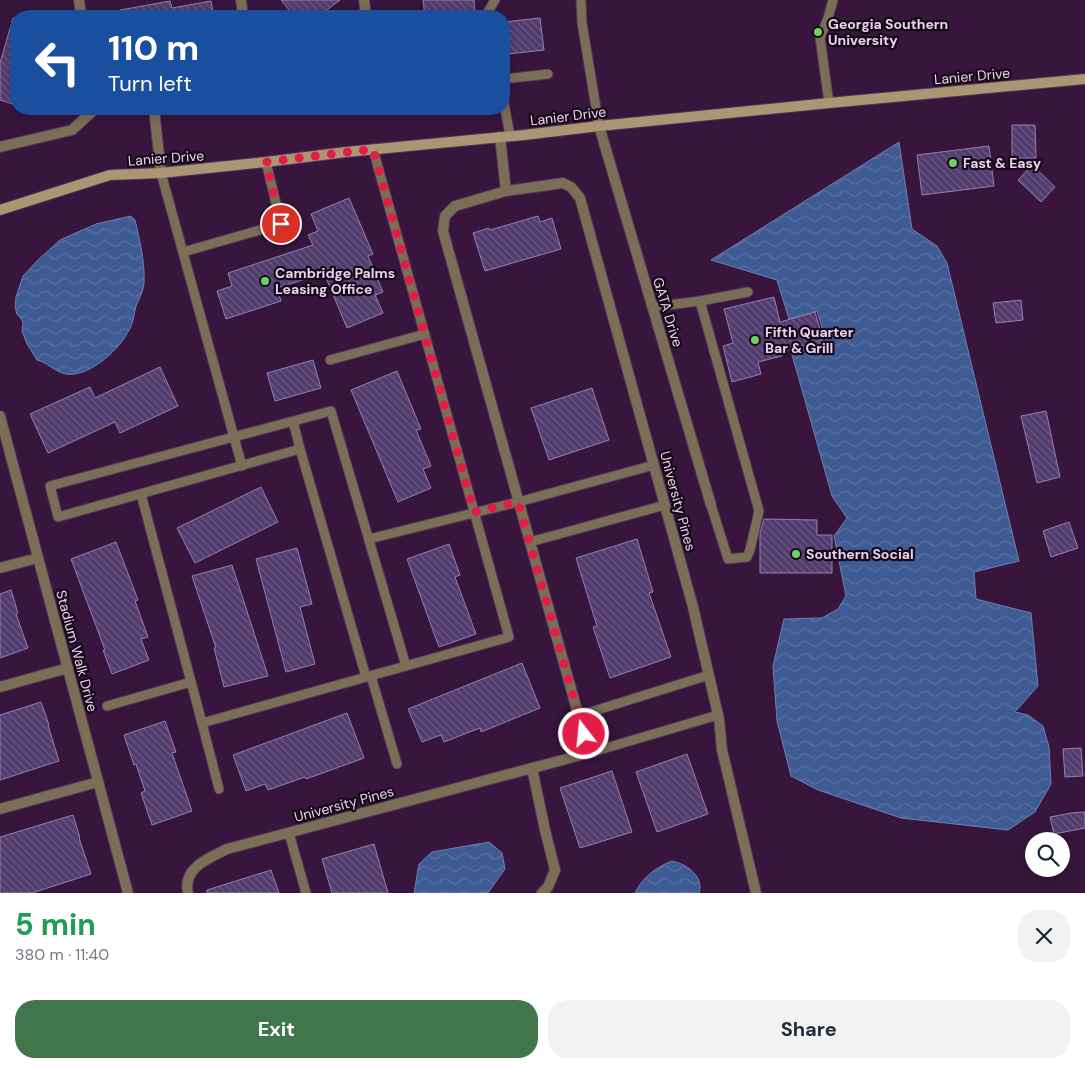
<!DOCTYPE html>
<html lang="en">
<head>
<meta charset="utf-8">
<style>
  body { margin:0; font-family:"DM Sans",sans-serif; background:#f2f2f3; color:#1f2937; height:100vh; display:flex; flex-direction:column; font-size:19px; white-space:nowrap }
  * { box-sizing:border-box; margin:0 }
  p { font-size:16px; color:#747a83 }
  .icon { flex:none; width:28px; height:28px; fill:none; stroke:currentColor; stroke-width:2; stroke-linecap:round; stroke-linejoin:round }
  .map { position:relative; height:893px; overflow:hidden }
  .drawer { display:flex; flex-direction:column; background:#fff; flex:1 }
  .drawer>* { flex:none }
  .top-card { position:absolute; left:10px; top:10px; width:500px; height:105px; border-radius:20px; box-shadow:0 2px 12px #0003; background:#1a4fa0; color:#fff; overflow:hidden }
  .buttons { position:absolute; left:1025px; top:832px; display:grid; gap:10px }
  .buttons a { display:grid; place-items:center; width:45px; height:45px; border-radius:50%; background:#fff; box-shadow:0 2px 12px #0003; font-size:25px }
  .pin { position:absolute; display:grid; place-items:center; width:42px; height:42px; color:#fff; margin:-21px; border:2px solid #fff; border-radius:50%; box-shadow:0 1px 5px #0007 }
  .me { position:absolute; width:55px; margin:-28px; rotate:344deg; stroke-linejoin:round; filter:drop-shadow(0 0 4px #0008) }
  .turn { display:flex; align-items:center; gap:18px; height:105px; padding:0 15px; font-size:22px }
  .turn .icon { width:65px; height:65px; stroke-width:2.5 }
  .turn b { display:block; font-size:35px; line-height:42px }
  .round { display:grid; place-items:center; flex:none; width:52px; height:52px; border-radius:20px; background:#f2f2f3 }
  .headline { display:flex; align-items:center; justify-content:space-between; height:85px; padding:0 15px }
  h1 { font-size:30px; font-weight:700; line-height:38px; color:#1e9e55 }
  .cta { display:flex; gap:10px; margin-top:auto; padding:10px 15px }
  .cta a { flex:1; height:58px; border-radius:20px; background:#41754b; color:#fff; font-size:20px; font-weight:700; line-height:58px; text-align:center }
  .cta a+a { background:#f2f2f3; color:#1f2937 }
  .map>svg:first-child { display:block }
  .water { fill:url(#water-waves); stroke:#717fae }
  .building { fill:url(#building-back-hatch); stroke:#947fb4 }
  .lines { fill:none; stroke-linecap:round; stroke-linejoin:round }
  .lane-casing { stroke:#533358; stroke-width:11 }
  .street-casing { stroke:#533358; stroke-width:12 }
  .secondary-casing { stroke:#533358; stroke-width:12 }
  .lane { stroke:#7a6e57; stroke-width:9 }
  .street { stroke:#7a6e57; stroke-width:10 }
  .secondary { stroke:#aa9672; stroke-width:10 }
  .route { stroke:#e11d48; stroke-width:9; stroke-dasharray:0 16.2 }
  .poi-dot { fill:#6bd363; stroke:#170819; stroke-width:2 }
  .labels { text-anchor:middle; stroke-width:4.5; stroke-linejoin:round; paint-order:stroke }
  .poi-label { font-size:14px; font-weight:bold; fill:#e9d3ec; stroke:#170819; text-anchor:start }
  .street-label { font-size:14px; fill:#e9d3ec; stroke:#170819 }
</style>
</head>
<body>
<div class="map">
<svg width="1085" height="893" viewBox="0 0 1085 893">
  <defs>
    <pattern id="water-waves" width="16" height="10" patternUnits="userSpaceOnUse" patternTransform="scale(1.25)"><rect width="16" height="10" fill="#3e5b94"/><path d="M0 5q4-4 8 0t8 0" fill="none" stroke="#5a72a3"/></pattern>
    <pattern id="building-back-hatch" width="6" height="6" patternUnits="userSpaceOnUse" patternTransform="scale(1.25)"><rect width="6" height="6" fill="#513d6d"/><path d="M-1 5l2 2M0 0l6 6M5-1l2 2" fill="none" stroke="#6a5882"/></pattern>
  </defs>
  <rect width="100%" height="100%" fill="#37153c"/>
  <!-- water -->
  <g class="water">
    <path d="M 899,142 L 912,229 L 937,246 L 947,263 L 1019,561 L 974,572 L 976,599 L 1031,613 L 1038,686 L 1015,712 L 1028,715 L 1043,726 L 1049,747 L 1051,784 L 1035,812 L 1008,830 L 901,818 L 818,790 L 791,776 L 777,721 L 773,666 L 784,619 L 822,618 L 838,609 L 846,596 L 834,536 L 847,518 L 832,496 L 791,351 L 826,341 L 817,311 L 789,319 L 777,280 L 711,260 Z"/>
    <path d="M 131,216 L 135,220 C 140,241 145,262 144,284 C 143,292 139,299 136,306 C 134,314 133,325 128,332 C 119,349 95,371 75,374 C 58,377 52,364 37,360 L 27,344 L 22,331 L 23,324 L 22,320 L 17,314 L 15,307 L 16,297 L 23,276 L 38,260 L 60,240 L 96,224 Z"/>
    <path d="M 489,842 L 502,853 L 505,869 L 488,893 L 414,893 L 419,864 L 432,852 Z"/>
    <path d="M 672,861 C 687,864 704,876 699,893 L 635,893 C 643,877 656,867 672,861 Z"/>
  </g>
  <!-- building -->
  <g class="building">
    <path d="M 281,0 L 340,0 L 319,16 L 294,16 Z"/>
    <path d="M 423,0 L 474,0 L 475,16 L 425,16 Z"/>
    <path d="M 170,1 L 172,8 L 211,1 L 214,16 L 120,16 L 120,10 Z"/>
    <path d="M 13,18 L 16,18 L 16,105 L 0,100 L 0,63 Z"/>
    <path d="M 540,18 L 544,50 L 508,54 L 504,22 Z"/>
    <path d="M 1012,125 L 1035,125 L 1036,158 L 1012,158 Z"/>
    <path d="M 989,146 L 994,186 L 922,195 L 917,155 Z"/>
    <path d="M 1032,165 L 1055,187 L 1041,202 L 1018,180 Z"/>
    <path d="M 349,198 L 373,254 L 368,256 L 383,292 L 375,295 L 383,313 L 347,328 L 324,273 L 277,288 L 281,301 L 226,319 L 217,291 L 232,286 L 228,273 L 313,245 L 308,235 L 318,231 L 311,214 Z"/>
    <path d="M 538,216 L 540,222 L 552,218 L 561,249 L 485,271 L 473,233 L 489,228 L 490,230 Z"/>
    <path d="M 774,297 L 780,322 L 815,312 L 823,340 L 781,352 L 782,356 L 758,362 L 761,374 L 732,382 L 723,346 L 733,343 L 724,309 Z"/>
    <path d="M 1021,300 L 1023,320 L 996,323 L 993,303 Z"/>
    <path d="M 313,360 L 321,388 L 275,401 L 267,373 Z"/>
    <path d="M 160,367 L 178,406 L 120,433 L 115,422 L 48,453 L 30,414 L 90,387 L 95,398 Z"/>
    <path d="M 397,371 L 421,429 L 416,430 L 431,466 L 423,469 L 431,488 L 398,502 L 351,390 Z"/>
    <path d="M 592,388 L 609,440 L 549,460 L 531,408 Z"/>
    <path d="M 1046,411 L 1060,477 L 1037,483 L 1021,416 Z"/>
    <path d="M 261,487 L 278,522 L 195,563 L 177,528 Z"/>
    <path d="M 764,519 L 817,520 L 817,535 L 832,535 L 832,573 L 760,573 L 760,533 Z"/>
    <path d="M 1069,522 L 1078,548 L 1051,557 L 1043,531 Z"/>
    <path d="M 637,539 L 653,592 L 649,593 L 671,657 L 610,678 L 593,627 L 597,626 L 576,558 Z"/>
    <path d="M 116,542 L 138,600 L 135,601 L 148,637 L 141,639 L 149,660 L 112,674 L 103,650 L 105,650 L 71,559 Z"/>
    <path d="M 449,544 L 460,575 L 455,577 L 476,634 L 439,647 L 407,559 Z"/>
    <path d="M 297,548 L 312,604 L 300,607 L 315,664 L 286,672 L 256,559 Z"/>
    <path d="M 232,565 L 268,676 L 224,687 L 214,648 L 216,648 L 192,576 Z"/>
    <path d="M 11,590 L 18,613 L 16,614 L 28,648 L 0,658 L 0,594 Z"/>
    <path d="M 522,663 L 540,708 L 481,732 L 480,728 L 444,742 L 441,735 L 422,742 L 408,709 Z"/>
    <path d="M 41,702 L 49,725 L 48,725 L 59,761 L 0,780 L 0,715 Z"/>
    <path d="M 347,713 L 364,758 L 306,779 L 305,777 L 268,790 L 265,784 L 246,791 L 233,755 Z"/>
    <path d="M 165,721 L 176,752 L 172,753 L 192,811 L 152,825 L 141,793 L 145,791 L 136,764 L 134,765 L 124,735 Z"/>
    <path d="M 1081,748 L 1083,776 L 1065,777 L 1063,749 Z"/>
    <path d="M 687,754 L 708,814 L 657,832 L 636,772 Z"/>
    <path d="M 612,771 L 632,832 L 580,848 L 560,788 Z"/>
    <path d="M 1085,812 L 1085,828 L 1054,834 L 1050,817 L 1071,813 Z"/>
    <path d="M 73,815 L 80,838 L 79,838 L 91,874 L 32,893 L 0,893 L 0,837 Z"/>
    <path d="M 374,844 L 388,893 L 332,893 L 322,859 Z"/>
    <path d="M 271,870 L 279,893 L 207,893 L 207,890 Z"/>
  </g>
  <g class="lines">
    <!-- lane casing -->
    <g class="lane-casing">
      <g id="lane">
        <path d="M 581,0 L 582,23 L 599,126"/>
        <path d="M 489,16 L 488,12 L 495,0"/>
        <path d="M 504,79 L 548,74"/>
        <path d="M 504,103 L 510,136"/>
        <path d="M 829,103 L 820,38 L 828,18 L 833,0"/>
        <path d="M 161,173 L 242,466"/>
        <path d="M 183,252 L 281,224 L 266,162"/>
        <path d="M 700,301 L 748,292"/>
        <path d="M 652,307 L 700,301 L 759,511 L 750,550 L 747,557 L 728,559 L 711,505"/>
        <path d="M 330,360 L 425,334"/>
        <path d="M 293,421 L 300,449 L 58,517 L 50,486 C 144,461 237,436 331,411 L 406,666"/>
        <path d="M 300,449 L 366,677"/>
        <path d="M 141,494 L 202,723"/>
        <path d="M 369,539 L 518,502 L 654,465"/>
        <path d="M 530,542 L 665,505"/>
        <path d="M 371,676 L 397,764"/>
        <path d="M 107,706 L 191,682"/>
        <path d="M 578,716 L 709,675"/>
        <path d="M 589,753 L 718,715"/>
        <path d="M 219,789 L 202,723 L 509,637 L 373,149"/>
        <path d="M 289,833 L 306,893"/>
      </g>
    </g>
    <!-- street casing -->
    <g class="street-casing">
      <g id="street">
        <path d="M 79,0 L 81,16"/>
        <path d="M 241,0 L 243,16"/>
        <path d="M 364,0 L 366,16"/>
        <path d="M 154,109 L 161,173"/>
        <path d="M 599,126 L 711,505"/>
        <path d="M 500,137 L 506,191"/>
        <path d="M 0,147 L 72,130 L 95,109"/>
        <path d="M 0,416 L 128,893"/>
        <path d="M 0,568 L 38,558"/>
        <path d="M 0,687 L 68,668"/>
        <path d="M 532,768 L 545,830 L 555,870 L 548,887 L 542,893"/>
        <path d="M 0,809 L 98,782"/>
        <path d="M 188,893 C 182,868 209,858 227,849 L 589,753 L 443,231 L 445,216 L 455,206 L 506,191 L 563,183 L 571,187 L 580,198 L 693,607 L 719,719 L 722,750 L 756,893"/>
      </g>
    </g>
    <!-- secondary casing -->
    <g class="secondary-casing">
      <path id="secondary" d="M 0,210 L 110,175 L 161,173 L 266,162 L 346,152 L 524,135 L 599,126 L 829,103 L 1085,79"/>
    </g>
    <!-- lane -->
    <use href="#lane" class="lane"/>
    <!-- street -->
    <use href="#street" class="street"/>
    <!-- secondary -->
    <use href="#secondary" class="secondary"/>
  </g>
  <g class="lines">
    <!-- route -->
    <path class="route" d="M 281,224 L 266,162 L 373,149 L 474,512 L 518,502 L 584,734"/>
  </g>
  <!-- markers -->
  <g class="poi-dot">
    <circle cx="818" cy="32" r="5"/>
    <circle cx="953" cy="163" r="5"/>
    <circle cx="265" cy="281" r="5"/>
    <circle cx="755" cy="340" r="5"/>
    <circle cx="796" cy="554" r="5"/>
  </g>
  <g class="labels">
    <!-- poi labels -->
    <g class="poi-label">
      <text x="828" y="29">Georgia Southern<tspan x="828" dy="16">University</tspan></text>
      <text x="963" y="168">Fast &amp; Easy</text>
      <text x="275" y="278">Cambridge Palms<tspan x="275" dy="16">Leasing Office</tspan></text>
      <text x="765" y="337">Fifth Quarter<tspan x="765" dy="16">Bar &amp; Grill</tspan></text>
      <text x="806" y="559">Southern Social</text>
    </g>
    <!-- street labels -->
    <g class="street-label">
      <text transform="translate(972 76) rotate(-5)" y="5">Lanier Drive</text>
      <text transform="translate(568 116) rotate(-7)" y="5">Lanier Drive</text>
      <text transform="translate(166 158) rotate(-4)" y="5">Lanier Drive</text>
      <text transform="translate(668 312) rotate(73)" y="5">GATA Drive</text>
      <text transform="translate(678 501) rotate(75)" y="5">University Pines</text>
      <text transform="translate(77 651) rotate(75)" y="5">Stadium Walk Drive</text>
      <text transform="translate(344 804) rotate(-15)" y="5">University Pines</text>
    </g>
  </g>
</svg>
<div class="buttons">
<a><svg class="icon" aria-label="search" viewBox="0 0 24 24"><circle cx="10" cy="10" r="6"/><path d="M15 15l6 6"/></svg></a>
</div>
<div class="pin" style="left:281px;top:224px;background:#d93025"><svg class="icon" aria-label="arrive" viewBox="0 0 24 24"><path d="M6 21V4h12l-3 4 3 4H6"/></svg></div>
<svg class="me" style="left:584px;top:734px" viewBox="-20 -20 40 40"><circle r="17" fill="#e11d48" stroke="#fff" stroke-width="3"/><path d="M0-11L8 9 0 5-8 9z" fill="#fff"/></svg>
<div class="top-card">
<div class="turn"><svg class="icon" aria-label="left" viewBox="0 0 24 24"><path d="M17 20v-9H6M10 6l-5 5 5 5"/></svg><div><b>110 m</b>Turn left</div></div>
</div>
</div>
<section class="drawer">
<div class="headline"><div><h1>5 min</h1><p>380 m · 11:40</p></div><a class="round"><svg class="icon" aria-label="close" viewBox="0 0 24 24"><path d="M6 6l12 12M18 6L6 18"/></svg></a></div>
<div class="cta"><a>Exit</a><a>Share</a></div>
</section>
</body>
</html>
